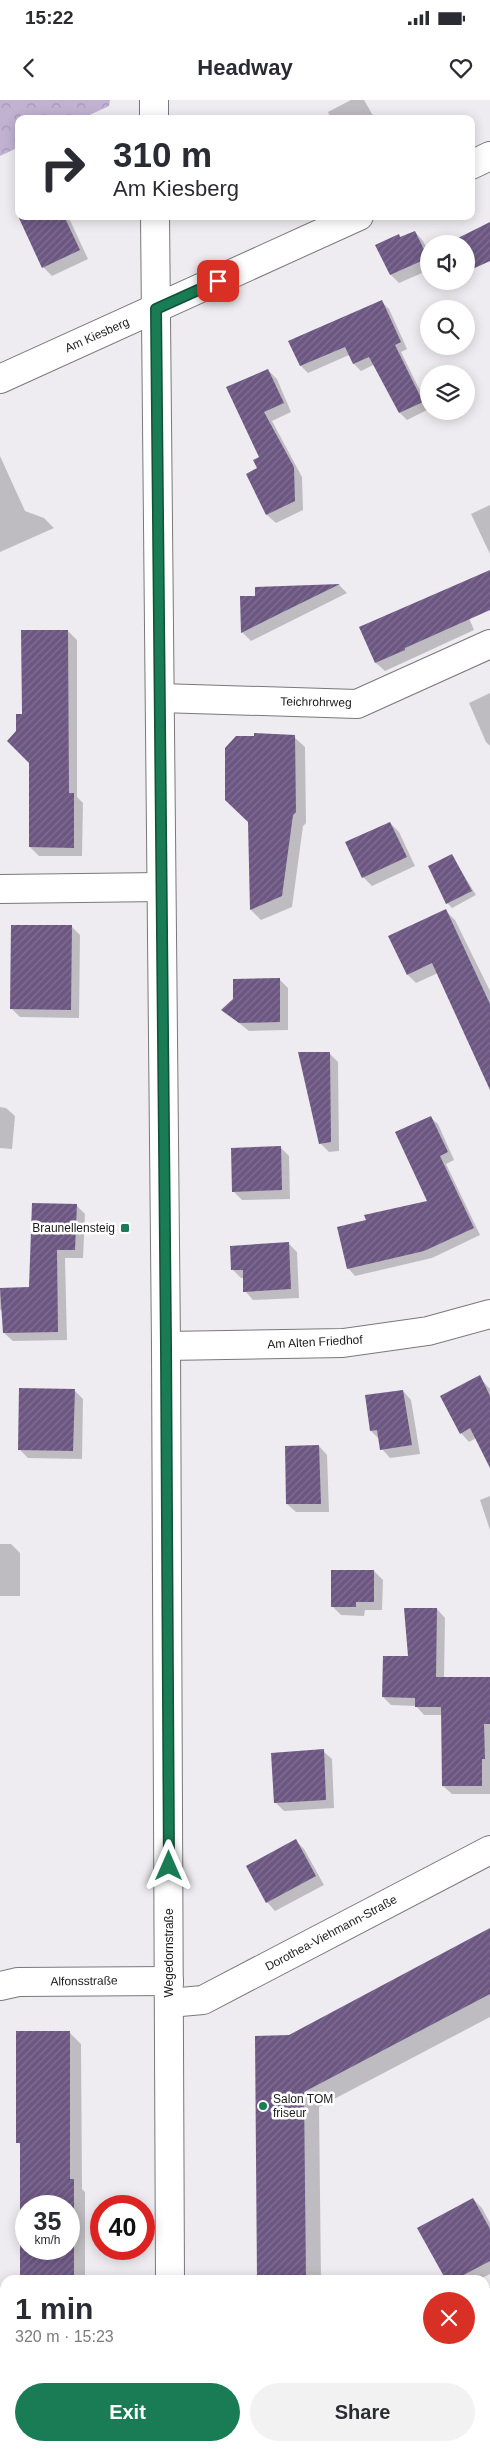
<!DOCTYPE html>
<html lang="en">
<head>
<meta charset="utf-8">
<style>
  body { margin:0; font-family:Helvetica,sans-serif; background:#f2f2f3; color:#2b2b33; height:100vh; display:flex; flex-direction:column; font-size:19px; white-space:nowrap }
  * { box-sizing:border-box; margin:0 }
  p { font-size:16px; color:#7c7c81 }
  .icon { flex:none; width:28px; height:28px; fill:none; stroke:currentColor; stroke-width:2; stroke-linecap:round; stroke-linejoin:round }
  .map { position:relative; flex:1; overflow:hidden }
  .sheet { position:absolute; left:0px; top:2175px; width:490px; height:176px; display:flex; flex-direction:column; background:#fff; border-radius:15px 15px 0 0; box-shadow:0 2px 12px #0003 }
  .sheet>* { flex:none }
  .top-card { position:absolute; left:15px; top:15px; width:460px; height:105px; border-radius:10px; box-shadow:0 2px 12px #0003; background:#fff; color:#2b2b33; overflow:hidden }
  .buttons { position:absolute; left:420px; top:135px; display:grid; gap:10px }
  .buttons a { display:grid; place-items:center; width:55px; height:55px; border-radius:50%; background:#fff; box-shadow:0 2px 12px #0003; font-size:25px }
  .speed { position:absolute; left:15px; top:2095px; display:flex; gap:10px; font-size:25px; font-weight:700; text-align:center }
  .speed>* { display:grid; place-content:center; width:65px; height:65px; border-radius:50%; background:#fff; box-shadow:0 2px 12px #0003; line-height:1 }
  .speed small { font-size:12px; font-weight:400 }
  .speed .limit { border:8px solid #d22; background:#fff; color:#111 }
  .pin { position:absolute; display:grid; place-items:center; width:42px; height:42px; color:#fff; margin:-21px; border-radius:10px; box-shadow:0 2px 8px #0006 }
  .me { position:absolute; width:55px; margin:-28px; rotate:0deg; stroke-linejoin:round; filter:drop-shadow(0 0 4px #0008) }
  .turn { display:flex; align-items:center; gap:18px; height:105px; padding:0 15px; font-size:22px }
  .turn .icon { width:65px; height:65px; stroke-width:2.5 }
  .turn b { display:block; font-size:35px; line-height:42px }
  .round { display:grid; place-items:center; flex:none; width:52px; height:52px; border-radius:26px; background:#f2f2f3 }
  .summary { display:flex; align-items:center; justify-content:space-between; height:85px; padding:0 15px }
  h1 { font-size:30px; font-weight:700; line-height:38px }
  .action { display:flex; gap:10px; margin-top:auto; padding:10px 15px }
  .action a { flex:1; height:58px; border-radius:30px; background:#1a7c54; color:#fff; font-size:20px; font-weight:700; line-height:58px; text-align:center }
  .action a+a { background:#f2f2f3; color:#2b2b33 }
  .status { display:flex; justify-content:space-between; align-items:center; height:35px; padding:0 25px; background:#fff; direction:ltr }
  .status svg { height:14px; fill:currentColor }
  header { display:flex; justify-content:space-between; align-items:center; height:65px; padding:0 15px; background:#fff; font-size:22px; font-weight:700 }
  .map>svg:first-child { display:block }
  .park { fill:url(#park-crowns) }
  .shadow { fill:#0003; fill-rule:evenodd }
  .building { fill:url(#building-hatch); fill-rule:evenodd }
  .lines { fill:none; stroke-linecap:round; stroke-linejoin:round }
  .minor-casing { stroke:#7a787b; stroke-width:30 }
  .minor { stroke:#fff; stroke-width:28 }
  .route-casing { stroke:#115137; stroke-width:12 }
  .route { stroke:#1a7c54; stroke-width:9 }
  .poi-dot { fill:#1a7c54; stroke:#fff; stroke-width:2 }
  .labels { text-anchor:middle; stroke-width:5; stroke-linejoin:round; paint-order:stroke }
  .street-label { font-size:12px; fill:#1b1b1c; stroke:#fff }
  .poi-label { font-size:12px; fill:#1b1b1c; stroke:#fff; text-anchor:end }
</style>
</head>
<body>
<div class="status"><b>15:22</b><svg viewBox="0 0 49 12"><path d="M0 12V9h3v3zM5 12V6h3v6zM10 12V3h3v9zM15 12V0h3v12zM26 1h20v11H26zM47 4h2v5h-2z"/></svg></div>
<header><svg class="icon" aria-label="back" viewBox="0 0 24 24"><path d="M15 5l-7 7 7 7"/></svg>Headway<svg class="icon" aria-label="heart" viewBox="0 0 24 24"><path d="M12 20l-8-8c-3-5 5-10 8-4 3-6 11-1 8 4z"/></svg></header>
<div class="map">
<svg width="490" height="2351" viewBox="0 0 490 2351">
  <defs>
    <pattern id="park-crowns" width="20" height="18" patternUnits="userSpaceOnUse" patternTransform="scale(1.25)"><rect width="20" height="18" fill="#c1b2d2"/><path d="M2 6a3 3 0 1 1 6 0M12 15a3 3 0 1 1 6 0" fill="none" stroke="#a598b4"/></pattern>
    <pattern id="building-hatch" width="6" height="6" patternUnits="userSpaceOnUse" patternTransform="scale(1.25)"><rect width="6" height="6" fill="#6c5783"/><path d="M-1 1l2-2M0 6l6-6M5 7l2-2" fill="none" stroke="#807091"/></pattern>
  </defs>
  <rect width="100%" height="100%" fill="#eeecf0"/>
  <!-- park -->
  <path class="park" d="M 0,0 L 110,0 L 109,6 L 81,19 L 19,19 L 19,47 L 0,56 Z"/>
  <!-- shadow -->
  <g class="shadow">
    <path d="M 351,0 L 364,0 L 375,19 L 331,19 L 328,12 Z"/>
    <path d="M 19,116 L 68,116 L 88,159 L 52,176 L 43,167 Z"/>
    <path d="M 415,132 L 423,141 L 429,153 L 429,170 L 399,183 L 391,175 L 399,135 L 401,138 Z"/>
    <path d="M 382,202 L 389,209 L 407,249 L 401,252 L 429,309 L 407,320 L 400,313 L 375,264 L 361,271 L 354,264 L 349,255 L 308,273 L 301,266 L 290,241 Z"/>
    <path d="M 268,270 L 277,279 L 291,312 L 272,321 L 302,377 L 303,410 L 276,423 L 267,415 L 248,375 L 259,369 L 260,358 L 228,287 Z"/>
    <path d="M 0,356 L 25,411 L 44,418 L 54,428 L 0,452 Z"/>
    <path d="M 490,405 L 490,454 L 471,414 Z"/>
    <path d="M 339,485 L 347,493 L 251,541 L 242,532 L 241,497 L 257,497 L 256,489 Z"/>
    <path d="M 460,497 L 474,530 L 385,571 L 376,563 L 361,528 Z"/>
    <path d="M 68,531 L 77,540 L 77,697 L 83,703 L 82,756 L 39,756 L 30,747 L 30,662 L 17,632 L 23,615 Z"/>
    <path d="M 490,593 L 490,646 L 486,642 L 469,603 Z"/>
    <path d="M 294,637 L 305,647 L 306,723 L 303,726 L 292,807 L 261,820 L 251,810 L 250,722 Z"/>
    <path d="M 390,723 L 399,732 L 415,766 L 372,786 L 363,777 Z"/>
    <path d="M 452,756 L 476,795 L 452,808 L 447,803 L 430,767 Z"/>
    <path d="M 446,811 L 455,820 L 490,891 L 490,957 L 438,873 L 416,883 L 408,875 Z"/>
    <path d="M 71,826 L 80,835 L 79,918 L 20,917 L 11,908 Z"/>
    <path d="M 279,879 L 288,888 L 288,930 L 249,931 L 223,910 Z"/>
    <path d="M 329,953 L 338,962 L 339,1051 L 329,1052 L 320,1043 Z"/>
    <path d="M 0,1007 L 6,1008 L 15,1016 L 12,1049 L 0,1048 Z"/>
    <path d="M 430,1017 L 438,1024 L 454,1060 L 446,1064 L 480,1135 L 432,1158 L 355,1176 L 348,1168 L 367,1121 L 429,1102 Z"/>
    <path d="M 280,1047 L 289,1056 L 290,1099 L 242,1100 L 233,1091 Z"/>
    <path d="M 76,1105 L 85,1114 L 83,1158 L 65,1158 L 67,1240 L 13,1241 L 4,1233 L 4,1213 L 0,1209 L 0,1189 L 30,1189 Z"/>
    <path d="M 288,1143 L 297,1152 L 299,1198 L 253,1200 L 245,1191 L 244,1178 L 241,1178 L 233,1170 Z"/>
    <path d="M 479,1277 L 490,1289 L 490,1345 L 476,1338 L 469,1342 L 461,1333 Z"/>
    <path d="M 74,1290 L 83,1299 L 82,1359 L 28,1358 L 19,1349 Z"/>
    <path d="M 403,1291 L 411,1300 L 420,1354 L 390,1358 L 382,1349 L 380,1340 L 371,1331 Z"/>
    <path d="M 319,1346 L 327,1355 L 329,1412 L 296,1412 L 287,1404 Z"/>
    <path d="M 490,1396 L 490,1430 L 480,1400 Z"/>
    <path d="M 0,1444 L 11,1444 L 20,1453 L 20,1496 L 0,1496 Z"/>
    <path d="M 374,1471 L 383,1480 L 382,1510 L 365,1510 L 364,1516 L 341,1515 L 332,1506 Z"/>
    <path d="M 437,1509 L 445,1518 L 444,1578 L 490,1578 L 490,1694 L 452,1694 L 443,1686 L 442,1615 L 424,1615 L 416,1606 L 391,1605 L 383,1597 L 409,1558 Z"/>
    <path d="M 323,1651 L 332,1659 L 334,1708 L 284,1711 L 275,1702 Z"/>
    <path d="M 296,1741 L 304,1749 L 324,1785 L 275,1811 L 267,1802 Z"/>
    <path d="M 490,1830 L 490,1917 L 319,2007 L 321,2180 L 258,2180 L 290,1936 Z"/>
    <path d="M 69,1932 L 81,1944 L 82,2089 L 85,2092 L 85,2180 L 21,2180 L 21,2045 L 18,2042 ZM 26,2106 L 69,2106 L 69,2149 L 26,2149 Z"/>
    <path d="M 473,2099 L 482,2108 L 490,2123 L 490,2174 L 478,2180 L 447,2180 Z"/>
    <path d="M 485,2279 L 490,2284 L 490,2351 L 413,2351 L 409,2346 L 485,2346 Z"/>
  </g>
  <!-- building -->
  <g class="building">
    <path d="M 18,116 L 64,116 L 80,150 L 42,168 Z"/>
    <path d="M 490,122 L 490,161 L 466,172 L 466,144 L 446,144 Z"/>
    <path d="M 415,131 L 428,158 L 390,175 L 375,145 L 399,134 L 400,137 Z"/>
    <path d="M 382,200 L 401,242 L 395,245 L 423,302 L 399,313 L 369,257 L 353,264 L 345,247 L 300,266 L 288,241 Z"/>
    <path d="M 268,269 L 284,303 L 264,312 L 294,367 L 295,401 L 266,415 L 246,374 L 257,368 L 253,360 L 259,357 L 226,287 Z"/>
    <path d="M 490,470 L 490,510 L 405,548 L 405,550 L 375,563 L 359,527 Z"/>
    <path d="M 340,484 L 281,513 L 241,533 L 240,496 L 255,496 L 255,487 Z"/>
    <path d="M 21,530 L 68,530 L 69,693 L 74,693 L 74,748 L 29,747 L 29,663 L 7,641 L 16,631 L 16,614 L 22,614 Z"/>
    <path d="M 254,633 L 295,635 L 296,712 L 293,715 L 282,796 L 250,810 L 248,722 L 225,700 L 225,648 L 236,636 L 254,636 Z"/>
    <path d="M 390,722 L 407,757 L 362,778 L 345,742 Z"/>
    <path d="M 452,754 L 472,791 L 446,804 L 428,766 Z"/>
    <path d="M 446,809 L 490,904 L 490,990 L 432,863 L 407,875 L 388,836 Z"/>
    <path d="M 11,825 L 72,825 L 71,910 L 10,909 Z"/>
    <path d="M 280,878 L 280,922 L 239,923 L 221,910 L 233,899 L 233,879 Z"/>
    <path d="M 298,952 L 330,952 L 331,1042 L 319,1044 Z"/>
    <path d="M 431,1016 L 448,1052 L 440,1056 L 474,1128 L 424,1151 L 347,1169 L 337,1127 L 366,1120 L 364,1115 L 427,1101 L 395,1032 Z"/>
    <path d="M 281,1046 L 282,1090 L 232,1092 L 231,1048 Z"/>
    <path d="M 32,1103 L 77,1104 L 75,1150 L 57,1150 L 58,1232 L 3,1233 L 0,1188 L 29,1187 Z"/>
    <path d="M 289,1142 L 291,1189 L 243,1192 L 243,1170 L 231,1170 L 230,1146 Z"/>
    <path d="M 480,1275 L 490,1296 L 490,1368 L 470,1328 L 460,1334 L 440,1296 Z"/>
    <path d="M 19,1288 L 75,1289 L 73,1351 L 18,1350 Z"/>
    <path d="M 403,1290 L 412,1345 L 380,1350 L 377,1330 L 370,1331 L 365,1295 Z"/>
    <path d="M 319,1345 L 321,1404 L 286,1404 L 285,1346 Z"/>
    <path d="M 331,1470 L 374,1470 L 374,1502 L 356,1502 L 356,1507 L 331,1507 Z"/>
    <path d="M 404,1508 L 437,1508 L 436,1577 L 490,1577 L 490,1624 L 484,1624 L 485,1659 L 482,1659 L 482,1686 L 442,1686 L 441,1607 L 415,1607 L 415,1598 L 382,1597 L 383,1556 L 408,1556 Z"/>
    <path d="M 324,1649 L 326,1700 L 274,1703 L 271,1653 Z"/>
    <path d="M 296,1739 L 316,1776 L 266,1803 L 246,1766 Z"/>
    <path d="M 490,1828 L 490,1894 L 304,1992 L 306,2180 L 257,2180 L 255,1936 L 289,1935 Z"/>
    <path d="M 16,1931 L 70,1931 L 70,2079 L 74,2079 L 74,2180 L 20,2180 L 20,2043 L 16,2043 ZM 26,2106 L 69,2106 L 69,2149 L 26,2149 Z"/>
    <path d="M 473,2098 L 490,2129 L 490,2161 L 454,2180 L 446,2180 L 417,2128 Z"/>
  </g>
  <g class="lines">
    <!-- minor casing -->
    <g class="minor-casing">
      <g id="minor">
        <path d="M 154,19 L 154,0"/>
        <path d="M 471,65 L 490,56"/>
        <path d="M 155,116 L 166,1246 L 170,2180"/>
        <path d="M 0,279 L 359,116"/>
        <path d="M 160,598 L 357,604 L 490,544"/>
        <path d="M 0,789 L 161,787"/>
        <path d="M 166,1246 L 343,1243 L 428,1231 L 490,1214"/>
        <path d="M 0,1886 L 18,1882 L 169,1881"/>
        <path d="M 169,1903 L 203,1900 L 490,1750"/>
        <path d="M 485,2205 L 490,2202"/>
        <path d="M 172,2346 L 172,2351"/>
        <path d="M 358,2346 L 358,2351"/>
      </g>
    </g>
    <!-- minor -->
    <use href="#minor" class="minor"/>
  </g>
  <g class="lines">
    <!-- route casing -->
    <g class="route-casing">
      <path id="route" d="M 169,1766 L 166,1246 L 156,209 L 218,181"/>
    </g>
    <!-- route -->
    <use href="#route" class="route"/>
  </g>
  <!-- markers -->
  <g class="poi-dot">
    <rect x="120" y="1123" width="10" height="10" rx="2.5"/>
    <circle cx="263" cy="2006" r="5"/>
  </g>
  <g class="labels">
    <!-- street labels -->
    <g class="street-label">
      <text transform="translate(97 235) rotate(-24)" y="4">Am Kiesberg</text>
      <text transform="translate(316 602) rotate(1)" y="4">Teichrohrweg</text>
      <text transform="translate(315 1242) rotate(-3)" y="4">Am Alten Friedhof</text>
      <text transform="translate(331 1833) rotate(-28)" y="4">Dorothea-Viehmann-Straße</text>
      <text transform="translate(169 1853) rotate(-90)" y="4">Wegedornstraße</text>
      <text transform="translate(84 1881) rotate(-1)" y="4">Alfonsstraße</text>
    </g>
    <!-- poi labels -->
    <g class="poi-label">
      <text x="115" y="1132">Braunellensteig</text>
      <text x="273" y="2003" text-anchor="start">Salon TOM<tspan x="273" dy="14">friseur</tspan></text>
    </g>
  </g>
</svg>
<div class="buttons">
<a><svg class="icon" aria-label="sound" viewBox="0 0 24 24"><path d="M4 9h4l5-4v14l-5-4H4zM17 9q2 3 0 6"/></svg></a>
<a><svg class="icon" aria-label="search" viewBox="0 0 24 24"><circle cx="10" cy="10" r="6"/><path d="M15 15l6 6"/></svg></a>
<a><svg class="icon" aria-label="layers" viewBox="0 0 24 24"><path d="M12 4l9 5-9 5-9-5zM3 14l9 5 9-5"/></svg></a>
</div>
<div class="speed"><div>35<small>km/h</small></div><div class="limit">40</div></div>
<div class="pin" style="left:218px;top:181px;background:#d93025"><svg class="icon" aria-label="arrive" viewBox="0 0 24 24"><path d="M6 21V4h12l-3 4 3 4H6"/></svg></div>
<svg class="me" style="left:169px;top:1766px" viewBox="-20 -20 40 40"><path d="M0-17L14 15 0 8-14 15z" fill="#1a7c54" stroke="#fff" stroke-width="4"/></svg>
<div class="top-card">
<div class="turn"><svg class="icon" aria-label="right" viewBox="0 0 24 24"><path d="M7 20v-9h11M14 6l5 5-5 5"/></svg><div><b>310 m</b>Am Kiesberg</div></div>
</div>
<section class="sheet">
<div class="summary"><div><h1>1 min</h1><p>320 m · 15:23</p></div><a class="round" style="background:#d93025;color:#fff"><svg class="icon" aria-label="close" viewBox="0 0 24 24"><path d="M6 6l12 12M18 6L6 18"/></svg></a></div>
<div class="action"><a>Exit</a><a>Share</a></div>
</section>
</div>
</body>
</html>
